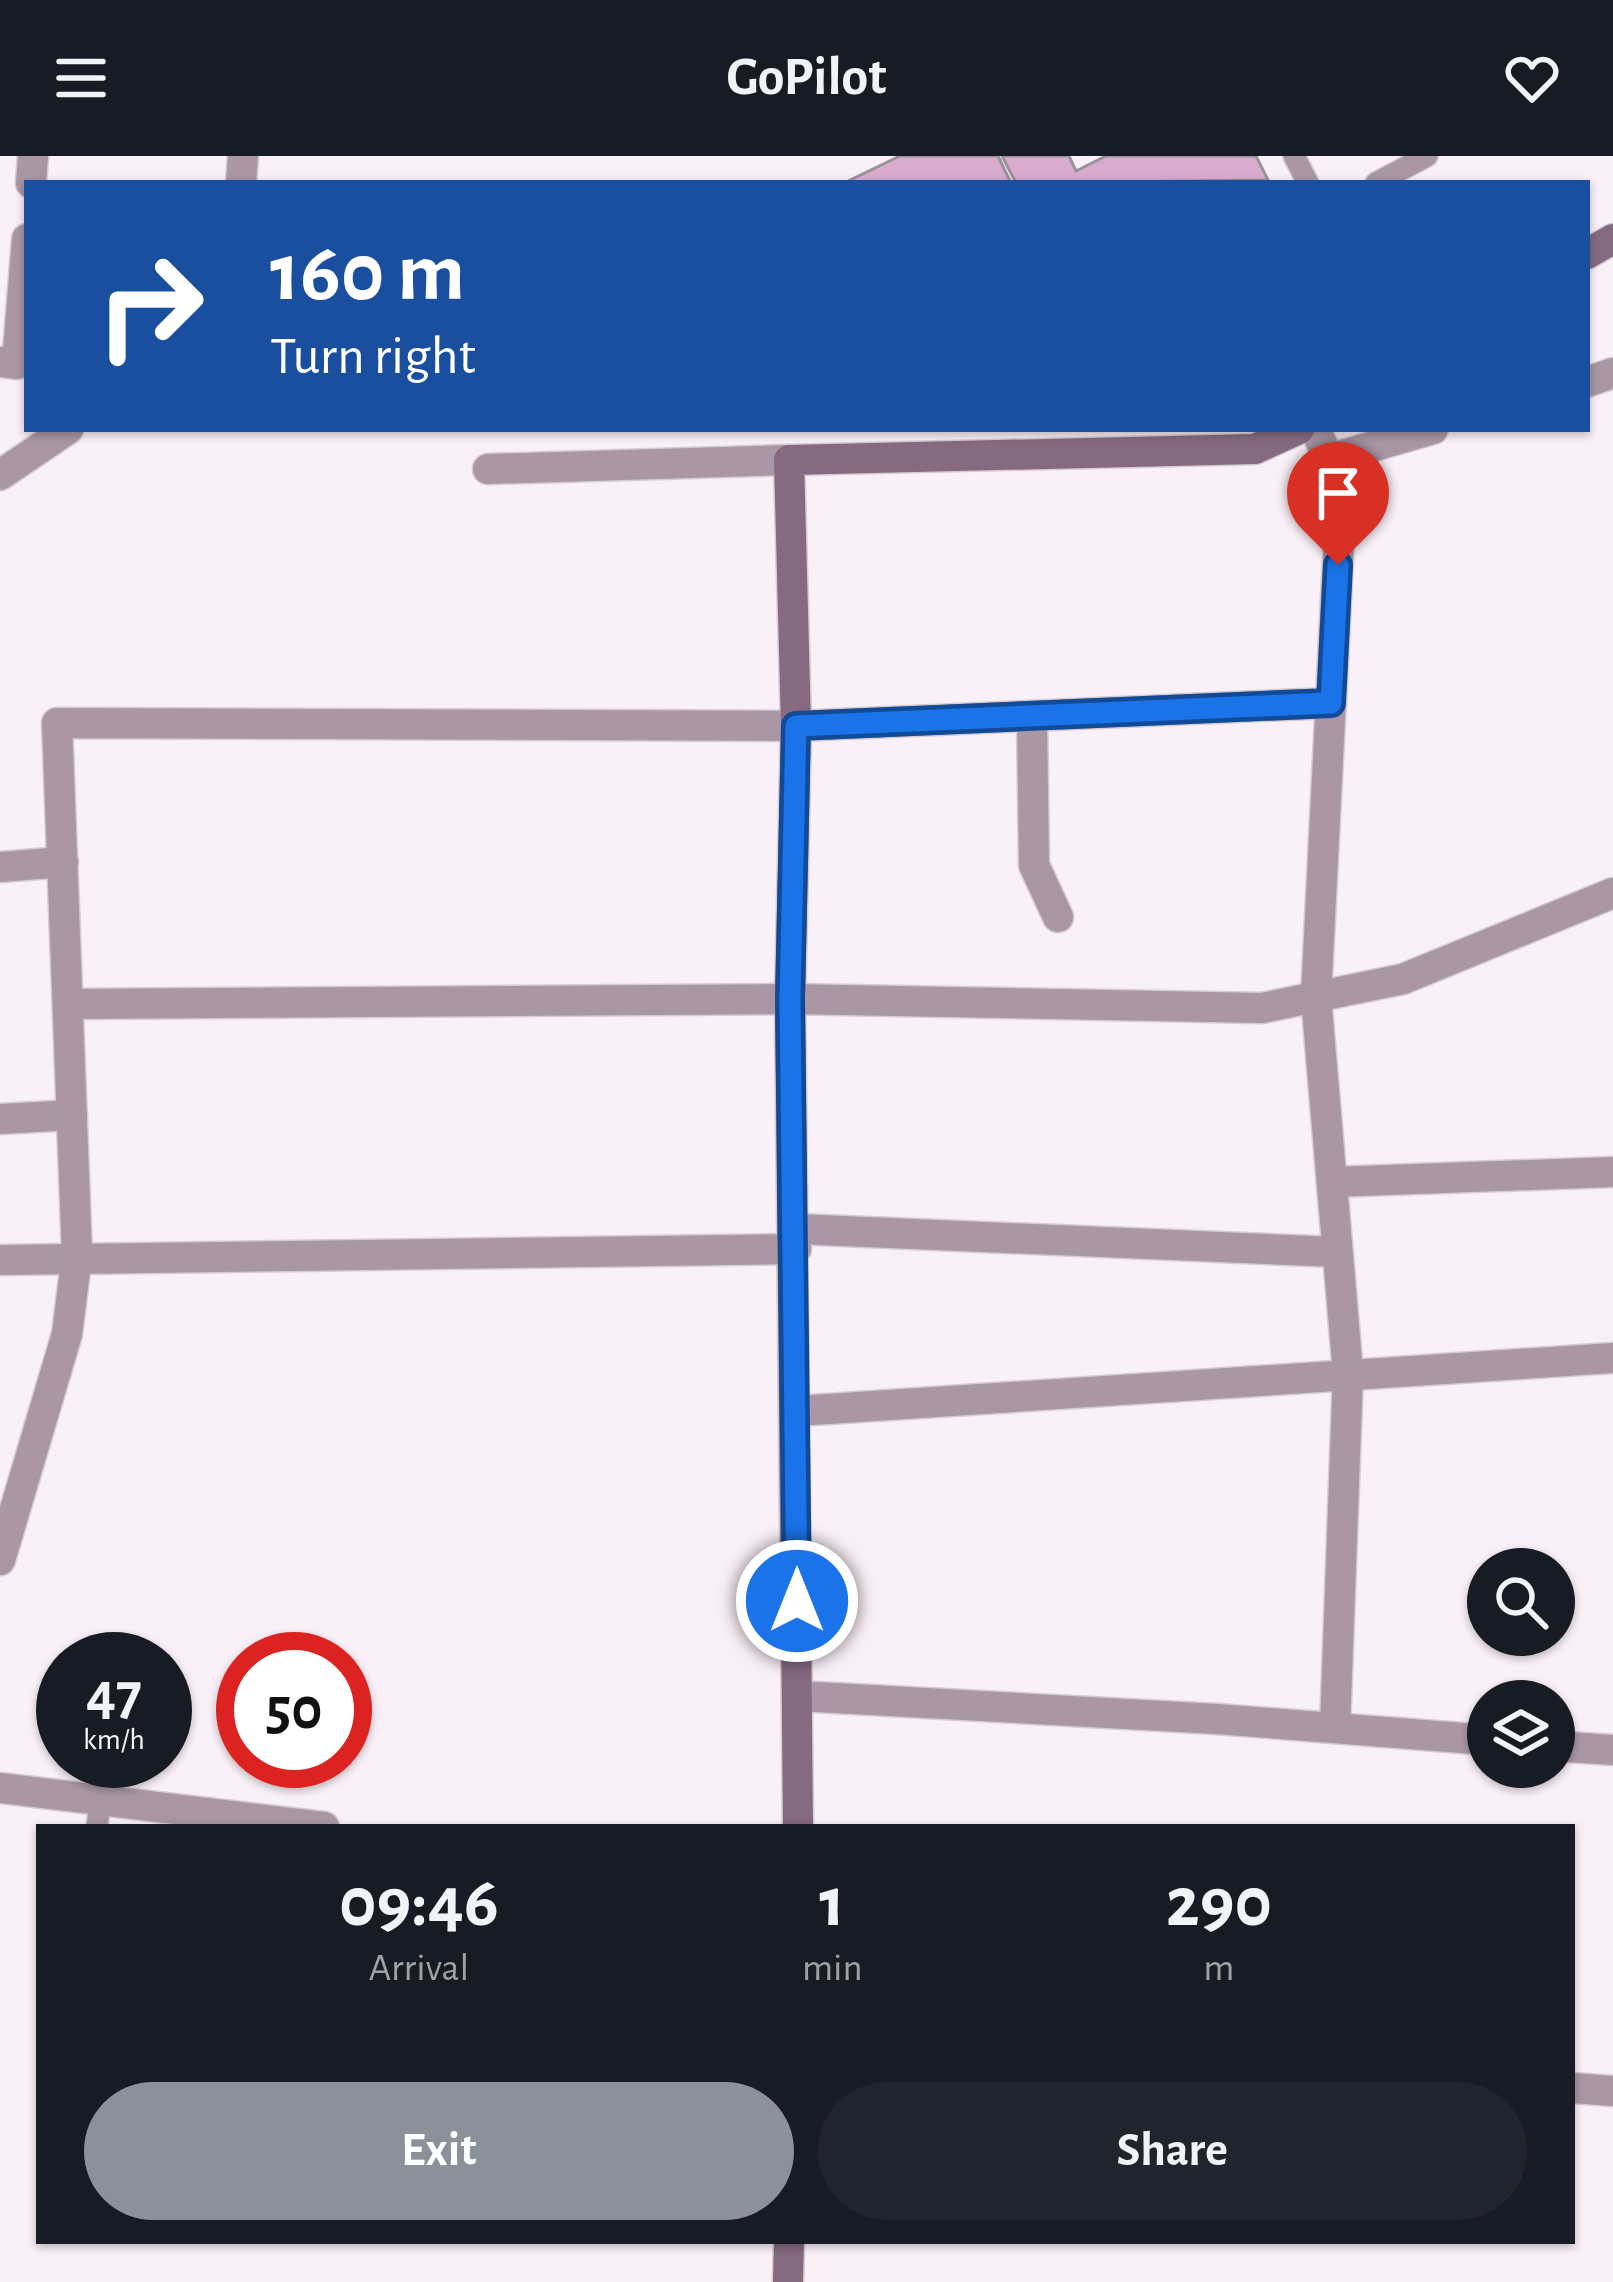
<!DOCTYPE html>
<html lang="en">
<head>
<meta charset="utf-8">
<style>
  body { margin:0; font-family:"Alegreya Sans",sans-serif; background:#20242c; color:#f1f3f6; height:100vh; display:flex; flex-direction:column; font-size:45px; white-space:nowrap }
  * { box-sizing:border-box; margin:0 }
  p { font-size:39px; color:#9ea1a6 }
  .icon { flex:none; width:66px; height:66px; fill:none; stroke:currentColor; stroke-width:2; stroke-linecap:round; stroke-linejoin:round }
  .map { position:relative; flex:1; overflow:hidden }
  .panel { position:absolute; left:36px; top:1668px; width:1539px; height:420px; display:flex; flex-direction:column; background:#171b24; border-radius:0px; box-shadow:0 3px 9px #0004 }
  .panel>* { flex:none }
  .top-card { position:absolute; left:24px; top:24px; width:1566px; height:252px; border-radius:0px; box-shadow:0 3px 9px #0004; background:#1a4fa0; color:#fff; overflow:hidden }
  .controls { position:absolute; left:1467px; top:1392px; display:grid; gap:24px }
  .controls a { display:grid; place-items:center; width:108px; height:108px; border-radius:50%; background:#171b24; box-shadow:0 3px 9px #0004; font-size:60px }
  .speed { position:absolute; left:36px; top:1476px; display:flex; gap:24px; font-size:60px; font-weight:700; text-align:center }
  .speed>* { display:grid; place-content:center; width:156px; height:156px; border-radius:50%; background:#171b24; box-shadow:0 3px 9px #0004; line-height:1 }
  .speed small { font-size:30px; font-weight:400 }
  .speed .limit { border:18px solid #d22; background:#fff; color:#111 }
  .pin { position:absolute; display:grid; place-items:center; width:102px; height:102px; color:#fff; margin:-123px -51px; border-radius:50% 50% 50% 0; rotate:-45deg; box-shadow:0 0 12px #0007 }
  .pin .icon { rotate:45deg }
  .me { position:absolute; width:132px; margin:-66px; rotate:0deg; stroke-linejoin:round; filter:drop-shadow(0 0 9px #0008) }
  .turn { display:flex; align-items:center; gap:42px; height:252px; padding:0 48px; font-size:54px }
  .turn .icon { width:156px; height:156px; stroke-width:2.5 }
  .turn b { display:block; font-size:84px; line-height:102px }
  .eta { display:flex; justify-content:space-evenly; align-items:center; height:204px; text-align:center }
  .eta b { font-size:72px; font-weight:600; line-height:84px }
  .cta { display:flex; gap:24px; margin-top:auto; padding:24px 48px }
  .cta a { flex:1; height:138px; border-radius:72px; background:#8c9099; color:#fff; font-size:48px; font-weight:600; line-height:138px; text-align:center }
  .cta a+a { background:#20242c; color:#f1f3f6 }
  header { display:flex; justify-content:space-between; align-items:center; height:156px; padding:0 48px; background:#171b24; font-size:54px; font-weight:600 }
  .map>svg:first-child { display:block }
  .building { fill:#d9accf; stroke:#9b9299; stroke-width:3 }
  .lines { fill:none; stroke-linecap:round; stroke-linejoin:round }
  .service-casing { stroke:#d5ccd3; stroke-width:24 }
  .minor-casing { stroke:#d5ccd3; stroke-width:33 }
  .secondary-casing { stroke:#d5ccd3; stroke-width:33 }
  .service { stroke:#aa96a5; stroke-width:21 }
  .minor { stroke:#aa96a5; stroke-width:30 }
  .secondary { stroke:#866a80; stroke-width:30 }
  .route-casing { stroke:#114b97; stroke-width:30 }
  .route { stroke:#1a73e8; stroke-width:21 }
</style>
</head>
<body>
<header><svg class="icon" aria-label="menu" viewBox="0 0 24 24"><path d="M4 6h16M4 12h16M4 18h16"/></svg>GoPilot<svg class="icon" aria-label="heart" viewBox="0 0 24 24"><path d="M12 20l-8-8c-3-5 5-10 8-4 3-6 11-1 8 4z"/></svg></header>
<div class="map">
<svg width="1613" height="2126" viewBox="0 0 1613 2126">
  <rect width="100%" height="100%" fill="#faf0f7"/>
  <!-- building -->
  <g class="building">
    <path d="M 900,0 L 998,0 L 1011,27 L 844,27 Z"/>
    <path d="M 1002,0 L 1069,0 L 1076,15 L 1106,0 L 1256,0 L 1268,24 L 1016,27 Z"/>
  </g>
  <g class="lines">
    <!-- service casing -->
    <g class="service-casing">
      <g id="service">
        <path d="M 1294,0 L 1308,27"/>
        <path d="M 1376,27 L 1427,0"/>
        <path d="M 97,1671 L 100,1644"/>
      </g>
    </g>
    <!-- minor casing -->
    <g class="minor-casing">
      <g id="minor">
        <path d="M 31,27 L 33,0"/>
        <path d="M 241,27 L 243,0"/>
        <path d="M 0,206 L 17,208 L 27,83"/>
        <path d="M 1587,226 L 1613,217"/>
        <path d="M 1315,273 L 1329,303 L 1340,363 L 1316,841 L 1348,1217 L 1335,1572"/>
        <path d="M 1329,303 L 1433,273"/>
        <path d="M 488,313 L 789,304"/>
        <path d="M 0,319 L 68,273"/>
        <path d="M 1032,560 L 1034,709 L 1058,761"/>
        <path d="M 0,711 L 63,706"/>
        <path d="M 68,848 L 790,843 L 1262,852 L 1403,823 L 1613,737"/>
        <path d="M 0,963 L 72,959"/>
        <path d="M 1332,1026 L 1613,1016"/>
        <path d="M 796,1073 L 1337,1096"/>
        <path d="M 0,1104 L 796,1093"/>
        <path d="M 797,1255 L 1613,1202"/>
        <path d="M 0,1404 L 67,1178 L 77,1099 L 57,567 L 796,570 L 1331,547"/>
        <path d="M 798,1540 L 1217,1563 L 1488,1584"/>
        <path d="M 1554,1590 L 1613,1594"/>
        <path d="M 0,1632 L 324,1671"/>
        <path d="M 1572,1932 L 1613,1935"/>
      </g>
    </g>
    <!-- secondary casing -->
    <g class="secondary-casing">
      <g id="secondary">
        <path d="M 1587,98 L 1613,83"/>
        <path d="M 798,1671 L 790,843 L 796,570 L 789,304 L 1255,293 L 1299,273"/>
        <path d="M 788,2126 L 789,2085"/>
      </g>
    </g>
    <!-- service -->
    <use href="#service" class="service"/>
    <!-- minor -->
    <use href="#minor" class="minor"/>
    <!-- secondary -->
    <use href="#secondary" class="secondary"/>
  </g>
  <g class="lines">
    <!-- route casing -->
    <g class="route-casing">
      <path id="route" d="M 797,1445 L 790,843 L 796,570 L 1331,547 L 1338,409"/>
    </g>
    <!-- route -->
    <use href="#route" class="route"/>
  </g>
</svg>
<div class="controls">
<a><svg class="icon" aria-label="search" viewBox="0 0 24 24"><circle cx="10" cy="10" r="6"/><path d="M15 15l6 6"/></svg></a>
<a><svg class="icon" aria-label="layers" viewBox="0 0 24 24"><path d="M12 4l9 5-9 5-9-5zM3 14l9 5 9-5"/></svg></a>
</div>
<div class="speed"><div>47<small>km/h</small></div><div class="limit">50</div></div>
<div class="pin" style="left:1338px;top:409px;background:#d93025"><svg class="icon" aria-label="arrive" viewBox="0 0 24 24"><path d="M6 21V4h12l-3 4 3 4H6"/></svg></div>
<svg class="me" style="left:797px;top:1445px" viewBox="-20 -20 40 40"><circle r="17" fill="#1a73e8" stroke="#fff" stroke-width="3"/><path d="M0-11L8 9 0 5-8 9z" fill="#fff"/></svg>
<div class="top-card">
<div class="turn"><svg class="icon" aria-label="right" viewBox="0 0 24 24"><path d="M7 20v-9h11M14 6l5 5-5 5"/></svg><div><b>160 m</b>Turn right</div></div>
</div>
<section class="panel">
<div class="eta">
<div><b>09:46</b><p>Arrival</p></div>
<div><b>1</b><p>min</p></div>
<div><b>290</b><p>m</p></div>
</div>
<div class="cta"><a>Exit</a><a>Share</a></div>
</section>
</div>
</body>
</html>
